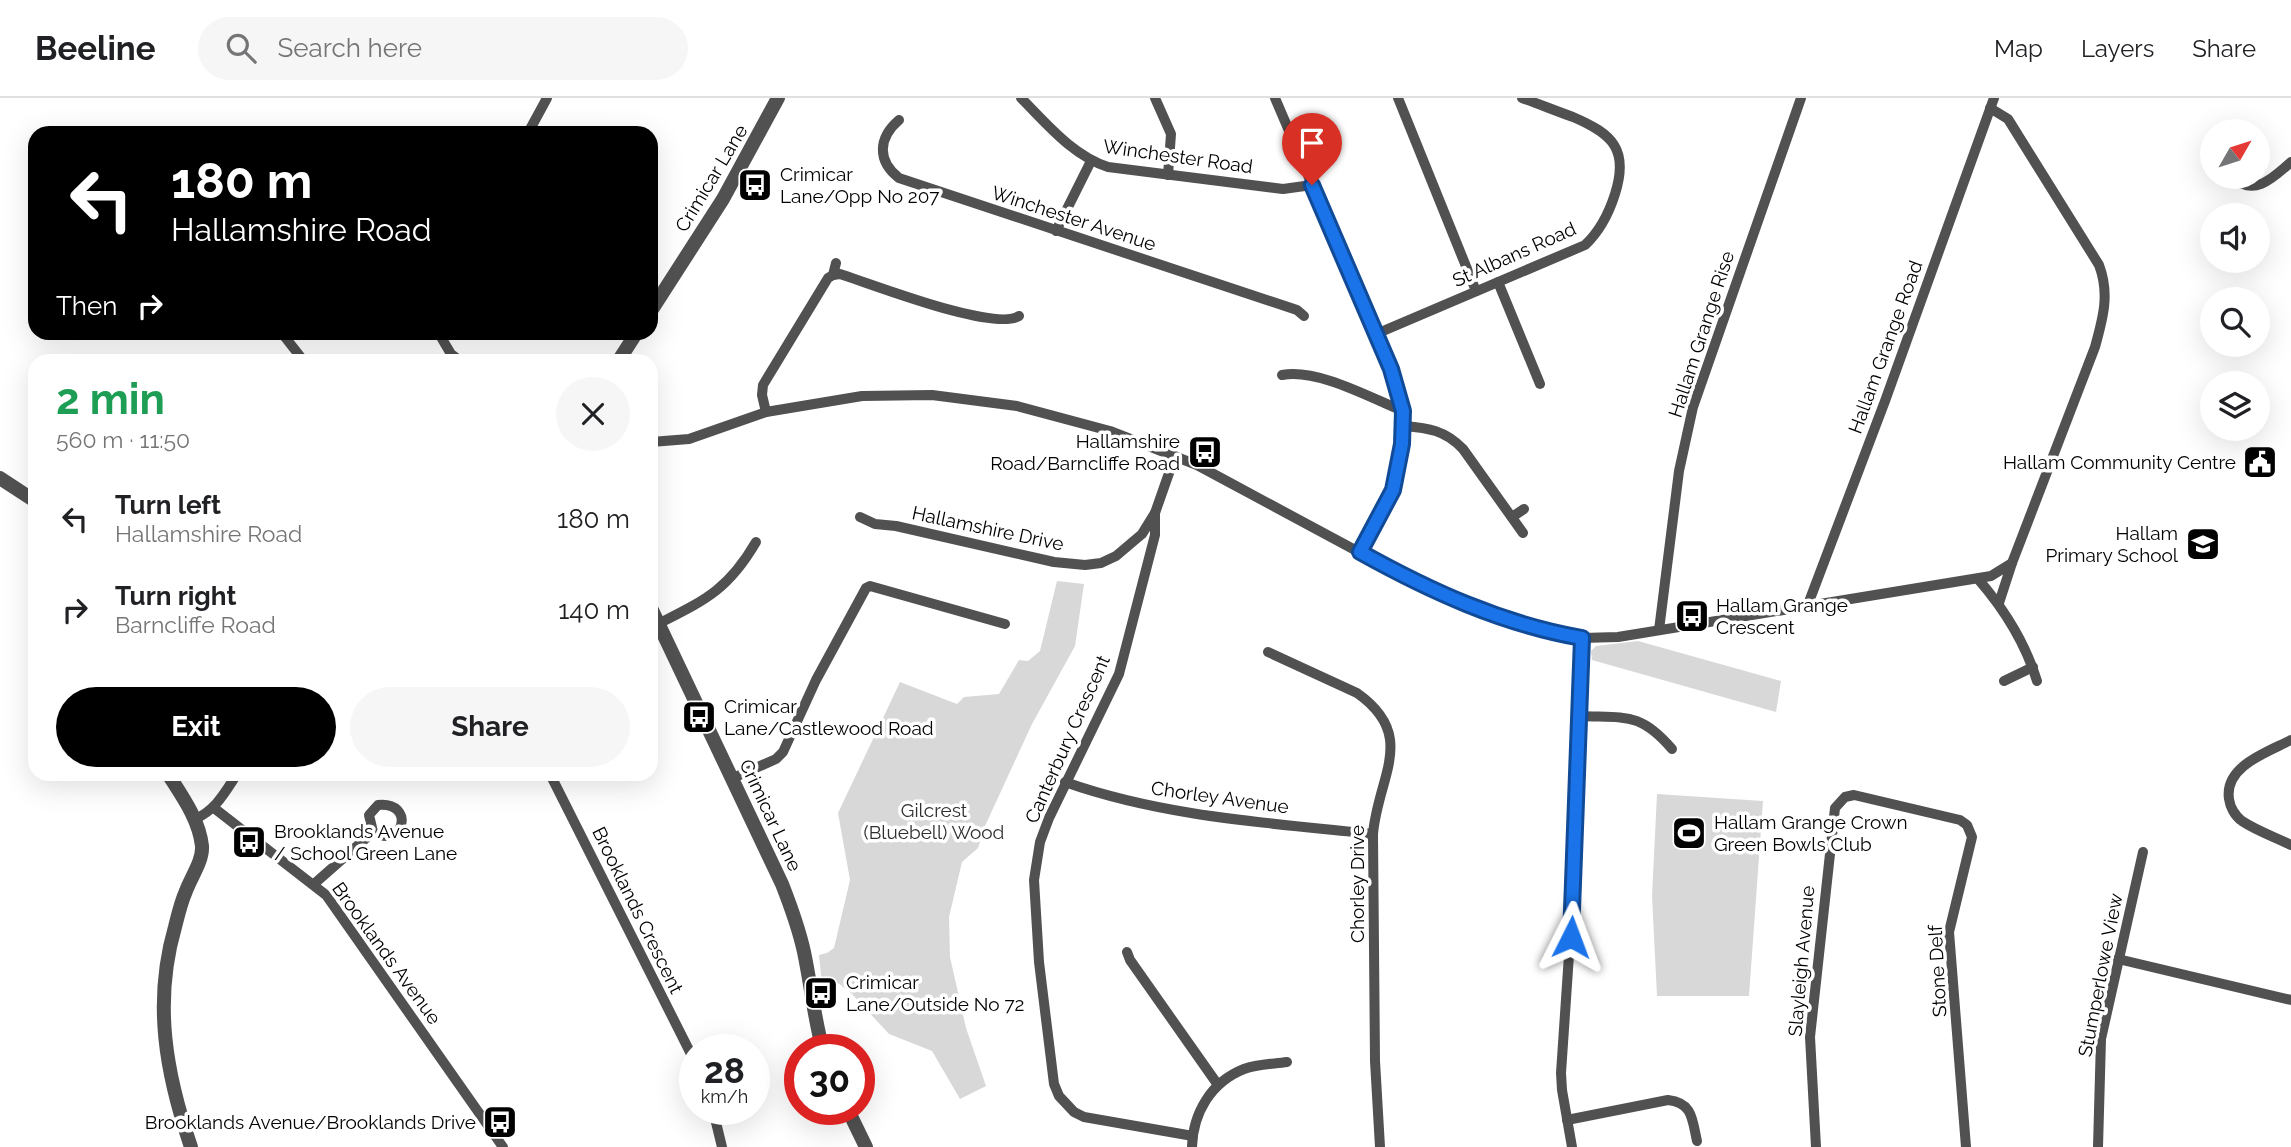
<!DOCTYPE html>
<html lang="en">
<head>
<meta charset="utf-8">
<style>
  body { margin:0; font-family:Raleway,sans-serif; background:#f6f6f6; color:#202124; height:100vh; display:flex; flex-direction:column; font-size:26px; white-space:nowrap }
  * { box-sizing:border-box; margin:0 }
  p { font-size:23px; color:#757577 }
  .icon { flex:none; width:38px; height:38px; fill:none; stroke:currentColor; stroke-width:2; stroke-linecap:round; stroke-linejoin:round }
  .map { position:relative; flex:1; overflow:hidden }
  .panel { position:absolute; left:28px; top:256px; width:630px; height:427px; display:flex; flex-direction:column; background:#fff; border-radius:21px; box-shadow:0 7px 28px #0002 }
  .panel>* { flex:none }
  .hud { position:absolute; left:28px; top:28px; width:630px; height:214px; border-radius:21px; box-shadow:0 7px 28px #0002; background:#000; color:#fff; overflow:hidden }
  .needle { width:46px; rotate:51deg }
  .buttons { position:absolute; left:2200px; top:21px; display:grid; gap:14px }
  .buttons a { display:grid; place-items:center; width:70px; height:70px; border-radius:50%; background:#fff; box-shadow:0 7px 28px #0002; font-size:35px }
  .speed { position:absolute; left:679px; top:936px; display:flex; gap:14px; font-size:35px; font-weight:700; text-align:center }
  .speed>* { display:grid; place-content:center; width:91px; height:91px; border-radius:50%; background:#fff; box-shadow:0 7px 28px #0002; line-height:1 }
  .speed small { font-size:18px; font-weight:400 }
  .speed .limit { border:10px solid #d22; background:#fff; color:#111 }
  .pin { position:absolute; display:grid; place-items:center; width:60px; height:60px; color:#fff; margin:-72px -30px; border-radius:50% 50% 50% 0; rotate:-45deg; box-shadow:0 0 7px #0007 }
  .pin .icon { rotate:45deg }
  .me { position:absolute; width:77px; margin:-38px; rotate:3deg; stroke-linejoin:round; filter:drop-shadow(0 0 5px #0008) }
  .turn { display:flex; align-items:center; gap:24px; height:147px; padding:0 28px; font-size:32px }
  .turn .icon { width:91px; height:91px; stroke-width:2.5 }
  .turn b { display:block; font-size:49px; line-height:60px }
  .then { display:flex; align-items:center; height:66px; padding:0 28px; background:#0003; gap:14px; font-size:26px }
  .round { display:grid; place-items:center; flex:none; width:74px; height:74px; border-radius:37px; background:#f6f6f6 }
  .headline { display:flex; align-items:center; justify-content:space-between; height:119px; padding:0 28px }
  h1 { font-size:42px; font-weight:700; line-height:52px; color:#1e9e55 }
  .button { display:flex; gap:14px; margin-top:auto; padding:14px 28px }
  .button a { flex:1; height:80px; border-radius:42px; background:#000; color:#fff; font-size:28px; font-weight:700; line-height:80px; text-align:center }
  .button a+a { background:#f6f6f6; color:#202124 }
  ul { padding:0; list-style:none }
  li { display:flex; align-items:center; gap:21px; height:91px; padding:0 28px }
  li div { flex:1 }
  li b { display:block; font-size:26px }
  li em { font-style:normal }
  header { display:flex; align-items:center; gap:42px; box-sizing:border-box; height:98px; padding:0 35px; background:#fff; border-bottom:2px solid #e0e0e0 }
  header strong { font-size:33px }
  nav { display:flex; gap:38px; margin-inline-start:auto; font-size:24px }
  .search { width:490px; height:63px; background:#f6f6f6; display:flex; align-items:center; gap:18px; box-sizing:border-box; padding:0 24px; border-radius:38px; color:#757577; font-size:26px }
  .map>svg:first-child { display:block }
  .green { fill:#d8d8d8 }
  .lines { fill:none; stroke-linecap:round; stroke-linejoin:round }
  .minor { stroke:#515151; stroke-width:10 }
  .tertiary { stroke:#515151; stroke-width:14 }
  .route-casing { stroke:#114b97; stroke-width:18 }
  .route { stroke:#1a73e8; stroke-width:12 }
  .labels { text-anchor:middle; stroke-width:7; stroke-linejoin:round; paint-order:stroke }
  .street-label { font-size:19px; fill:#000; stroke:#fff }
  .poi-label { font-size:19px; fill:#000; stroke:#fff; text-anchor:start }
  .park-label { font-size:19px; fill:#2f2f2f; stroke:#fff }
</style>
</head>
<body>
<header>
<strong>Beeline</strong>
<div class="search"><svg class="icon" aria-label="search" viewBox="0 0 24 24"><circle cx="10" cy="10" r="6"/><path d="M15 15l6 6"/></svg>Search here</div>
<nav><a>Map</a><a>Layers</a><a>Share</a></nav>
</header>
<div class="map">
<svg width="2291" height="1049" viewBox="0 0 2291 1049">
  <rect width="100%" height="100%" fill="#fff"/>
  <!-- green -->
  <g class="green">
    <path d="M 1057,483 L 1084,486 L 1075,548 L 1032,626 L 985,728 L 978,750 L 962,764 L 949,819 L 950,859 L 966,930 L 986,988 L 960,1001 L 932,953 L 889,936 L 851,895 L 838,885 L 822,888 L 819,857 L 827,855 L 834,850 L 850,782 L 838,715 L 900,584 L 957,606 L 964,599 L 999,596 L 1019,562 L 1028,563 L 1040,553 Z"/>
    <path d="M 1638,543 L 1781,583 L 1776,614 L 1592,562 L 1591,553 L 1596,548 Z"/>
    <path d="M 1657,696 L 1763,703 L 1749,898 L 1657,898 L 1652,798 Z"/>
  </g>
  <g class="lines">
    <!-- minor -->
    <g class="minor">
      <path d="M 1021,0 C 1047,26 1072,57 1108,69 L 1283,91 L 1312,87"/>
      <path d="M 1155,0 L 1171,36 L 1168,77"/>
      <path d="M 1275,0 L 1391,271 C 1418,344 1397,390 1360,454"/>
      <path d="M 1398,0 L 1476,193"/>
      <path d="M 899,22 C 878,40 877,63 899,80 L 1297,212 L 1304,218"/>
      <path d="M 528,35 L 547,0"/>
      <path d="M 2232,79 C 2254,99 2272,81 2291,64"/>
      <path d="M 1056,133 L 1091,63"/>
      <path d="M 833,177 L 840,176 C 872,186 994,234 1019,218"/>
      <path d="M 1498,184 L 1540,286"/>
      <path d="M 281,234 L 303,262"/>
      <path d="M 438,234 L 451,256 L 459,262"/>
      <path d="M 1376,236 L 1585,147 C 1599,134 1609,115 1615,96 C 1629,52 1613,36 1573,19 C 1556,13 1539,6 1522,0"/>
      <path d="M 1282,277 C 1317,270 1371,300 1403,313"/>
      <path d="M 766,314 L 762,297 L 763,287 L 828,180 L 833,177 L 836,165"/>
      <path d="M 1404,328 C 1428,330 1445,332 1463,351 L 1523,435"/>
      <path d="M 651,344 L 689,341 L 766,314 L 862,298 L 932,297 L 1017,308 L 1110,333 L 1197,367 L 1396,474 L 1437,495 L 1491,516 L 1531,529 L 1571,538 L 1582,540 L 1618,539 L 1991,478 L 2012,465 L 2095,249 C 2103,220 2110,196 2099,167 L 2008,21 L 1990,10"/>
      <path d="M 1155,415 L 1155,437 L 1119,576 L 1049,720 L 1040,744 L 1034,782 L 1039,864 L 1054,986 L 1059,998 L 1074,1014 L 1084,1019 L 1193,1038"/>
      <path d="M 860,419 L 875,426 L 896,428 L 1054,464 L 1085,467 L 1101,465 L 1116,458 L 1142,436 L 1155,415 L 1175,358"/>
      <path d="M 1512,419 L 1524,411"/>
      <path d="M 1978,481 C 2005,512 2025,544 2037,583"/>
      <path d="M 1999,505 L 2012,465"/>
      <path d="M 1807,509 L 1885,303 L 1994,0"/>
      <path d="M 658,526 C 705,502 728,492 756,444"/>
      <path d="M 1659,532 L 1679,373 L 1693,309 L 1801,0"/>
      <path d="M 1268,554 L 1357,595 C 1418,638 1378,678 1373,736 L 1375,963 L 1380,1049"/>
      <path d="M 2004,583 L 2033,569"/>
      <path d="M 1581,618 C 1626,620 1640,614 1672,651"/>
      <path d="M 2291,642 C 2268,654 2224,668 2229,701 C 2230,709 2235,718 2242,723 C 2257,733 2275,739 2291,747"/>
      <path d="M 550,676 L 695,964"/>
      <path d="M 733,680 L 776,661 L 783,654 L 816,582 L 866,490 L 870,488 L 1005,526"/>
      <path d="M 1065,684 C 1164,719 1270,725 1373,736"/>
      <path d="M 214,710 L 326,797 L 503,1049"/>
      <path d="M 195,721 C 216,712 225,694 237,676"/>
      <path d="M 314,786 L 373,734 L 369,717 L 378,707 C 415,703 405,752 373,734"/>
      <path d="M 1127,854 L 1130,862 L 1218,987"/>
      <path d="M 2118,861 L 2291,902"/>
      <path d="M 713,1012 L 722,1049"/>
      <path d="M 1567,1022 L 1668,1002 C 1693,1005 1692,1021 1697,1043"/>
      <path d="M 1192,1049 C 1193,1015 1211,984 1244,971 C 1257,966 1273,966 1287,964"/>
      <path d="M 1572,1049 L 1562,992 L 1561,975 L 1574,783 L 1582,540"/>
      <path d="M 1816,1049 L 1810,939 L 1835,710 L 1845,699 L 1854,697 L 1960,722 L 1967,727 L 1972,739 L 1949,834 L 1966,1049"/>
      <path d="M 2098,1049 L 2101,941 L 2143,754"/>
    </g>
    <!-- tertiary -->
    <g class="tertiary">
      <path d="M 651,213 L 723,101 L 778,0"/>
      <path d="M 619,262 L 637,234"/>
      <path d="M 0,380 L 35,403"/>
      <path d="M 651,510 L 782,786 C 791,809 799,831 804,854 C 811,887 814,920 823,952"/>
      <path d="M 168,676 C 182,698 199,721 202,748 C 203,763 191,779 186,793 C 181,804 178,817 175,829 C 153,905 166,976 191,1049"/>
      <path d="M 848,1012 L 866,1049"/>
    </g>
  </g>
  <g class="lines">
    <!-- route casing -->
    <g class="route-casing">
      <path id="route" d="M 1312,87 L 1391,271 L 1403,313 L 1402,346 L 1393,392 L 1360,454 C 1430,493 1502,526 1582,540 L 1571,839"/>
    </g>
    <!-- route -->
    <use href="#route" class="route"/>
  </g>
  <!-- icons -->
  <defs>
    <g id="bus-square" transform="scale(1.75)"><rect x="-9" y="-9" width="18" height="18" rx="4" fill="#000" stroke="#fff"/><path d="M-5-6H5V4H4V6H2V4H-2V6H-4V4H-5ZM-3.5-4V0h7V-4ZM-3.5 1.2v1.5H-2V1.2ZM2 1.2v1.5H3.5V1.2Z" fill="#fff"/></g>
    <g id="civic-square" transform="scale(1.75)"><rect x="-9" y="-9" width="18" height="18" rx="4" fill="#000" stroke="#fff"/><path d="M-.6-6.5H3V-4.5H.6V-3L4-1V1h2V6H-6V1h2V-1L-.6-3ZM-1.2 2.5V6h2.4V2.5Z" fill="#fff"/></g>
    <g id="school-square" transform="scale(1.75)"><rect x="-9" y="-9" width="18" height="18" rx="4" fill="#000" stroke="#fff"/><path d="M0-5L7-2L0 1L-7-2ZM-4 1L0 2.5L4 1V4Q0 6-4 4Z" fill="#fff"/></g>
    <g id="stadium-square" transform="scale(1.75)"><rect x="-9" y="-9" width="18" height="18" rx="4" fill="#000" stroke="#fff"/><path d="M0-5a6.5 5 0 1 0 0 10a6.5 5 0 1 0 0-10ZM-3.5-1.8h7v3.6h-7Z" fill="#fff"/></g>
  </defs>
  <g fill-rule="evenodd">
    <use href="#bus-square" x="755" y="87"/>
    <use href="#bus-square" x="1205" y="354"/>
    <use href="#civic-square" x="2260" y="364"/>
    <use href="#school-square" x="2203" y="446"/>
    <use href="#bus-square" x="1692" y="518"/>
    <use href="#bus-square" x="699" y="619"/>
    <use href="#stadium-square" x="1689" y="735"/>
    <use href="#bus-square" x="249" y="744"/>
    <use href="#bus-square" x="821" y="895"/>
    <use href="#bus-square" x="500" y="1024"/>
  </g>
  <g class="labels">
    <!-- street labels -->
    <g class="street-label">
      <text transform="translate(1178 58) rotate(8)" y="7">Winchester Road</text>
      <text transform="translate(711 80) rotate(-59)" y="7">Crimicar Lane</text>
      <text transform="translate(1074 120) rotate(18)" y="7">Winchester Avenue</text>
      <text transform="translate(1514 156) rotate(-24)" y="7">St Albans Road</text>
      <text transform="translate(1701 236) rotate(-72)" y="7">Hallam Grange Rise</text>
      <text transform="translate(1885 249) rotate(-70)" y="7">Hallam Grange Road</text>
      <text transform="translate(988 430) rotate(12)" y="7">Hallamshire Drive</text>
      <text transform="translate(1067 641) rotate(-66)" y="7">Canterbury Crescent</text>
      <text transform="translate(1220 699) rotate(8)" y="7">Chorley Avenue</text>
      <text transform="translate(771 717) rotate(65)" y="7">Crimicar Lane</text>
      <text transform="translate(1357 786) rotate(-90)" y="7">Chorley Drive</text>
      <text transform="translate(638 812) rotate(64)" y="7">Brooklands Crescent</text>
      <text transform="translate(387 855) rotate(54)" y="7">Brooklands Avenue</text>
      <text transform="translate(1801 863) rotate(-85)" y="7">Slayleigh Avenue</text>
      <text transform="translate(1937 873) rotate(-93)" y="7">Stone Delf</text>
      <text transform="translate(2100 877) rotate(-79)" y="7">Stumperlowe View</text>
    </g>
    <!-- poi labels -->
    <g class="poi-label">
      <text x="780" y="83">Crimicar<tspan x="780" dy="22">Lane/Opp No 207</tspan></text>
      <text x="1180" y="350" text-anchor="end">Hallamshire<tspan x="1180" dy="22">Road/Barncliffe Road</tspan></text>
      <text x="2236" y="371" text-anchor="end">Hallam Community Centre</text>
      <text x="2178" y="442" text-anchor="end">Hallam<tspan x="2178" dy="22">Primary School</tspan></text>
      <text x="1716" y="514">Hallam Grange<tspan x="1716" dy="22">Crescent</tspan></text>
      <text x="724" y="615">Crimicar<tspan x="724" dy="22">Lane/Castlewood Road</tspan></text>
      <text x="1714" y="731">Hallam Grange Crown<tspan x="1714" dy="22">Green Bowls Club</tspan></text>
      <text x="274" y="740">Brooklands Avenue<tspan x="274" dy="22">/ School Green Lane</tspan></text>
      <text x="846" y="891">Crimicar<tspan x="846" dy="22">Lane/Outside No 72</tspan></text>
      <text x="476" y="1031" text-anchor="end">Brooklands Avenue/Brooklands Drive</text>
    </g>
    <!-- park labels -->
    <g class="park-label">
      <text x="934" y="719">Gilcrest<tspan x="934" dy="22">(Bluebell) Wood</tspan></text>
    </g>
  </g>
</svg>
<div class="buttons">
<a><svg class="needle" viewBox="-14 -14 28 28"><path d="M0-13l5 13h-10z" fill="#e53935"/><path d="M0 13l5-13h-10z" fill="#757577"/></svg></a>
<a><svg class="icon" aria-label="sound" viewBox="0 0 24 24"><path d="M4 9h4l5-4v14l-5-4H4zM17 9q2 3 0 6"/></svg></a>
<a><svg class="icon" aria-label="search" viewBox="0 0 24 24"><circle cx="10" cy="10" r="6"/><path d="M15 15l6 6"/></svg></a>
<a><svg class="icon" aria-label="layers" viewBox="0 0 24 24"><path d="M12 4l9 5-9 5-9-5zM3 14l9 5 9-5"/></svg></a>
</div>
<div class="speed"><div>28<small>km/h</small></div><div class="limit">30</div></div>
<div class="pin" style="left:1312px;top:87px;background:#d93025"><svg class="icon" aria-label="arrive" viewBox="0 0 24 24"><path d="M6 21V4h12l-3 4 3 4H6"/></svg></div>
<svg class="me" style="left:1571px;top:839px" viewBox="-20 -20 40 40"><path d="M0-17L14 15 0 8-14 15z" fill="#1a73e8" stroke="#fff" stroke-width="4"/></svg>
<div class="hud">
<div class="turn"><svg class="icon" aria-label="left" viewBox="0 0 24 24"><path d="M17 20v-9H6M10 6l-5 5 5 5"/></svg><div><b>180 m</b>Hallamshire Road</div></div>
<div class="then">Then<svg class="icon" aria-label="right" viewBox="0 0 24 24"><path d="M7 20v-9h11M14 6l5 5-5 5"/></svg></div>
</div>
<section class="panel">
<div class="headline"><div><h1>2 min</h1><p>560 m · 11:50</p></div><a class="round"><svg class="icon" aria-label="close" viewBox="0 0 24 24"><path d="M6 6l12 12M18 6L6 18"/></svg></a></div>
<ul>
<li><svg class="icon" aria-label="left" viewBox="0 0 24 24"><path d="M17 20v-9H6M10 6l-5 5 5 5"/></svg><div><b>Turn left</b><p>Hallamshire Road</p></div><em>180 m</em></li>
<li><svg class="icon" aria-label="right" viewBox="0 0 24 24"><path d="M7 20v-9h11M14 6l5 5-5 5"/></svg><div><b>Turn right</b><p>Barncliffe Road</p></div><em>140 m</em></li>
</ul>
<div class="button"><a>Exit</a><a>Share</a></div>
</section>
</div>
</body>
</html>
